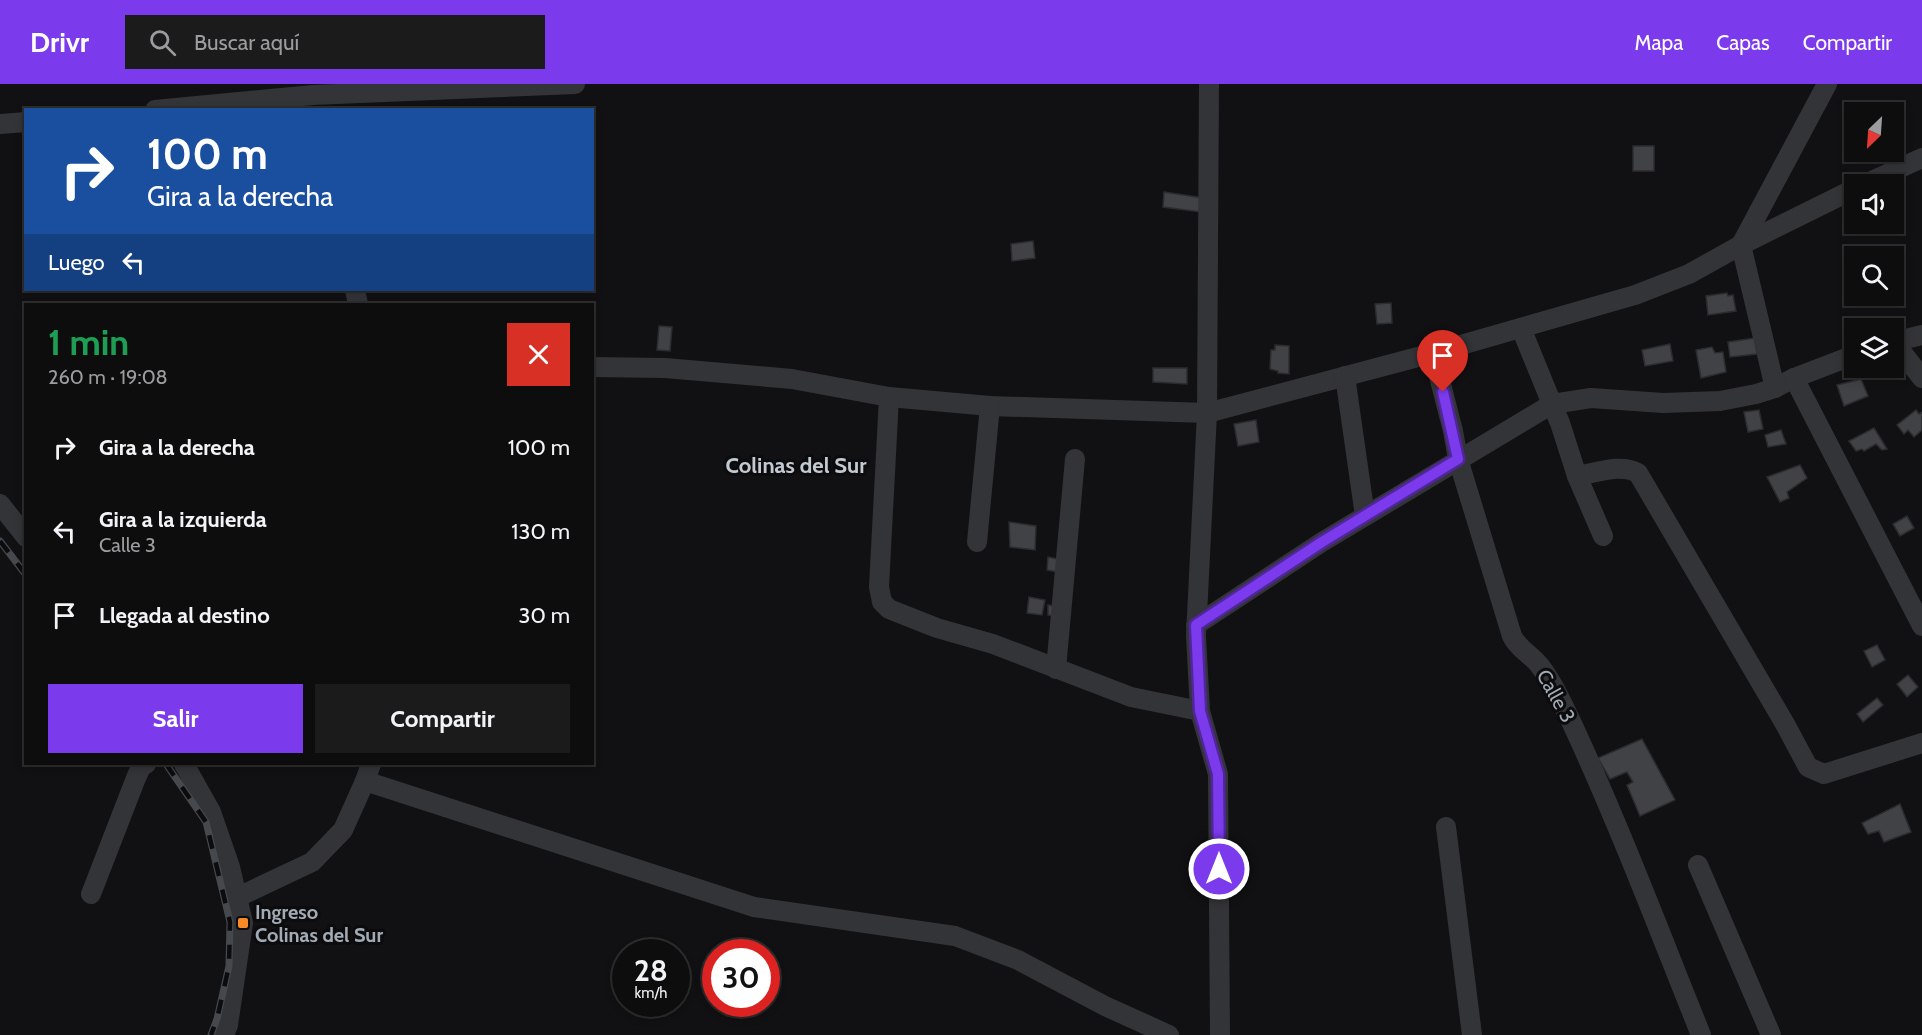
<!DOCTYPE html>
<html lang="es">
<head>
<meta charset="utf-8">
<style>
  body { margin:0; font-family:Cabin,sans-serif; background:#1b1b1c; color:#f1f3f6; height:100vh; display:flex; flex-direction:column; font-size:22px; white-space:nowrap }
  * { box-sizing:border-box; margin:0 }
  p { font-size:20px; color:#9a9c9e }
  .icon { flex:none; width:33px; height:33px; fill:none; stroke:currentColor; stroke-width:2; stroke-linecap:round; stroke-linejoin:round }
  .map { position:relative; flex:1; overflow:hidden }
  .panel { position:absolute; left:24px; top:219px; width:570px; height:462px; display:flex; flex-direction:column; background:#0d0d0e; border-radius:0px; box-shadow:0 3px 9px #0003,0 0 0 2px #2d2d2e }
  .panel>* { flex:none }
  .top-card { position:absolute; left:24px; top:24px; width:570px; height:183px; border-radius:0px; box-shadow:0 3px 9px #0003,0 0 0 2px #2d2d2e; background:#1a4fa0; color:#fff; overflow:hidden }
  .needle { width:39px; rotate:205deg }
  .buttons { position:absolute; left:1844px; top:18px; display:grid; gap:12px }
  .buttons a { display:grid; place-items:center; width:60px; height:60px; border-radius:0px; background:#0d0d0e; box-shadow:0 3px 9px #0003,0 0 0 2px #2d2d2e; font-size:30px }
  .speed { position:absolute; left:612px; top:855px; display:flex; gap:12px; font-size:30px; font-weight:700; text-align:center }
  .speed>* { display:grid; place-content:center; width:78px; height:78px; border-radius:50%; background:#0d0d0e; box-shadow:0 3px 9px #0003,0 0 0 2px #2d2d2e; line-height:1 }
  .speed small { font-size:15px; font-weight:400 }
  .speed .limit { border:9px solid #d22; background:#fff; color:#111 }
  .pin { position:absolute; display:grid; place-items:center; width:51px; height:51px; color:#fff; margin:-62px -26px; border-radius:50% 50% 50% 0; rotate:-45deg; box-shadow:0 0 6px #0007 }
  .pin .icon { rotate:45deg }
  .me { position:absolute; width:66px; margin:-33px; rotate:0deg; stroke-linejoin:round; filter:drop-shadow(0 0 4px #0008) }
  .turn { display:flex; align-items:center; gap:21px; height:126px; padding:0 24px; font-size:27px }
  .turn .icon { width:78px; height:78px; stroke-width:2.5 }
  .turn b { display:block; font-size:42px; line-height:51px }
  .then { display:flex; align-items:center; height:57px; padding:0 24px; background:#0003; gap:12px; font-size:22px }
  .round { display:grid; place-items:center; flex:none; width:63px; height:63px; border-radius:0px; background:#1b1b1c }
  .head { display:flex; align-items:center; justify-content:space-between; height:102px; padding:0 24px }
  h1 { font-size:36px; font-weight:700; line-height:45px; color:#1e9e55 }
  .primary-button { display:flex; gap:12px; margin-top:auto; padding:12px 24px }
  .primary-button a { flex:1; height:69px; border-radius:0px; background:#7c3aed; color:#fff; font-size:24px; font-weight:700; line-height:69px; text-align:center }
  .primary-button a+a { background:#1b1b1c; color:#f1f3f6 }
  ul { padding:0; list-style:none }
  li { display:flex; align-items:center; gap:18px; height:84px; padding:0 24px }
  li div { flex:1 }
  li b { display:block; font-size:22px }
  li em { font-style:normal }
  header { display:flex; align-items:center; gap:36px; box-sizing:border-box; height:84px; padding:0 30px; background:#7c3aed; color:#fff }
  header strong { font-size:28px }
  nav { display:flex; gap:33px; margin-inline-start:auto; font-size:21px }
  .search { width:420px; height:54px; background:#1b1b1c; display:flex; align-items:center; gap:15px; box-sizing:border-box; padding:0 21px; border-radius:0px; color:#9a9c9e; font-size:22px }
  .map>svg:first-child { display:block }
  .building { fill:#404246; stroke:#2b2c2f; stroke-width:1.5 }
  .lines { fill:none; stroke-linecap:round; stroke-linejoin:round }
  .minor { stroke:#323438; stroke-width:20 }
  .rail-casing { stroke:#45484d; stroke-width:7 }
  .rail { stroke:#0c0c0e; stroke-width:4.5; stroke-dasharray:14; stroke-linecap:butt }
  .route-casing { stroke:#51269a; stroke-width:15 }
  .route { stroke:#7c3aed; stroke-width:10 }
  .poi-dot { fill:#f68a25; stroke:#0c0c0e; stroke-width:2 }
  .labels { text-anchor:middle; stroke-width:6; stroke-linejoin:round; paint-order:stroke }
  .street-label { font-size:20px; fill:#a2abb4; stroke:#0c0c0e }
  .poi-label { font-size:20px; font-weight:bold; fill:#a2abb4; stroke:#0c0c0e; text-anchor:start }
  .quarter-label { font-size:22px; font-weight:bold; fill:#c3c9d0; stroke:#0c0c0e }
</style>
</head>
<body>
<header>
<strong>Drivr</strong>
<div class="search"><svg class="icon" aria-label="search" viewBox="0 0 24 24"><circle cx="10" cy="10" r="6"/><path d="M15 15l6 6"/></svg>Buscar aquí</div>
<nav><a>Mapa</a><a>Capas</a><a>Compartir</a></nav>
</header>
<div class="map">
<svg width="1922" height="951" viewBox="0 0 1922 951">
  <rect width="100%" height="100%" fill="#111113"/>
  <!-- building -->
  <g class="building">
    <rect x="1633" y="62" width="21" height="25"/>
    <path d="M 1164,108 L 1203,114 L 1201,128 L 1163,123 Z"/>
    <path d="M 1033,157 L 1035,174 L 1012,177 L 1011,160 Z"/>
    <path d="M 1727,209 L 1728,212 L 1733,211 L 1736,227 L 1708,231 L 1706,212 Z"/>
    <path d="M 1391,219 L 1392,239 L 1377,240 L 1375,220 Z"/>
    <path d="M 659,242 L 672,243 L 670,267 L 657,266 Z"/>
    <path d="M 1755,254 L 1757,270 L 1730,273 L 1728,258 Z"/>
    <path d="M 1670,260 L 1673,277 L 1645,282 L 1642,266 Z"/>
    <path d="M 1275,261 L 1289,262 L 1289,290 L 1278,289 L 1278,287 L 1270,285 L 1271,266 L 1275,266 Z"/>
    <path d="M 1712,263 L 1715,269 L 1723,268 L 1726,288 L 1701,294 L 1696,266 Z"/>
    <path d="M 1153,284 L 1187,284 L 1187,300 L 1153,298 Z"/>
    <path d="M 1861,295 L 1868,312 L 1844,322 L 1837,301 Z"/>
    <path d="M 1759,326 L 1763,345 L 1748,348 L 1744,328 Z"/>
    <path d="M 1916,326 L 1919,330 L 1922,328 L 1922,346 L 1914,353 L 1908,346 L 1904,350 L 1897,341 Z"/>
    <path d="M 1256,336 L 1259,358 L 1238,362 L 1234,340 Z"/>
    <path d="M 1874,344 L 1887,365 L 1882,366 L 1876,360 L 1864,367 L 1862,365 L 1856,367 L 1849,357 Z"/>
    <path d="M 1781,346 L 1786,360 L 1768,363 L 1765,351 Z"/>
    <path d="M 1800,381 L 1807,394 L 1787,408 L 1789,414 L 1780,418 L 1767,393 Z"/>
    <path d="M 1907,432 L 1914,444 L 1900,452 L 1893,440 Z"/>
    <path d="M 1009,438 L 1036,442 L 1035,466 L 1010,463 Z"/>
    <path d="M 1048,473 L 1058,475 L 1058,488 L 1047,486 Z"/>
    <path d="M 1029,513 L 1045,516 L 1042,531 L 1027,529 Z"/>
    <path d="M 1048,521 L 1056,522 L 1056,532 L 1048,531 Z"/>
    <path d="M 1877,561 L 1885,576 L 1872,583 L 1864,567 Z"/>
    <path d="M 1908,591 L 1918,603 L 1907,613 L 1897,600 Z"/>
    <path d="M 1877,614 L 1883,621 L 1863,638 L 1857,630 Z"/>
    <path d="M 1642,655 L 1675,716 L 1640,732 L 1627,701 L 1633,698 L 1627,688 L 1610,695 L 1598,674 Z"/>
    <path d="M 1900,720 L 1911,748 L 1884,758 L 1879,747 L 1868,750 L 1862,739 Z"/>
  </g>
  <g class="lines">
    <!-- minor -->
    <g class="minor">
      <path d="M 1209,0 L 1207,329 L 1196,552 L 1200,627 L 1218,690 L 1220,951"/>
      <path d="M 155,26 L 313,11 L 575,0"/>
      <path d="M 0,40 L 26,38"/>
      <path d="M 1865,100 L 1922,74"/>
      <path d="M 355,206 L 358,220"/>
      <path d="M 1521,244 L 1552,320 L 1591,314 L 1663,319 L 1720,317 L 1756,310 L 1775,304 L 1794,294 L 1854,271"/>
      <path d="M 1893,258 L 1922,251"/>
      <path d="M 1894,258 L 1922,294"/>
      <path d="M 1433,269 L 1453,347 L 1458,375 L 1512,552 C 1518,565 1532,571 1540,582 C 1554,600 1565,625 1575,646 C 1621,746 1660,849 1701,951"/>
      <path d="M 592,283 L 665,284 L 792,295 L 889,313 L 990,322 L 1207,329 L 1433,269 L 1635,211 L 1689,190 L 1741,161 L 1854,105"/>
      <path d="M 1345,292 L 1365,432"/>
      <path d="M 1794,294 L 1922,542"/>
      <path d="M 1775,304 L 1741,161 L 1827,0"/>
      <path d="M 889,313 L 879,503 L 882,518 L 889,525 L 899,529 L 937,544 L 993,560 L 1131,613 L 1200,627"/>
      <path d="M 1577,392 L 1603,452"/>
      <path d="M 0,420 L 26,453"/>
      <path d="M 977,458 L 990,322"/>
      <path d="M 1196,541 L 1322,458 L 1552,320 L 1560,339 L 1577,392 C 1596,389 1621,379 1638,389 L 1785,640 L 1808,683 L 1824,690 L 1922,659"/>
      <path d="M 1056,585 L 1075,375"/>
      <path d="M 184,680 L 211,728 L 230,783 L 243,839 L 228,941 L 224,951"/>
      <path d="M 365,697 L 754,823 L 955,852 L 1018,876 L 1105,922 L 1169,951"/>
      <path d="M 1446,743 L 1472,951"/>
      <path d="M 1698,781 L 1771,951"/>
      <path d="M 91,810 L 136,694 L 141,683 L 146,680"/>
      <path d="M 238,813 L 312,778 L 343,746 L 365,697 L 371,680"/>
    </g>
    <!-- rail casing -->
    <g class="rail-casing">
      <g id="rail">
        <path d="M 0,457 L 26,491"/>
        <path d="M 166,680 L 206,738 L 230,838 L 229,882 L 217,935 L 211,951"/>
      </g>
    </g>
    <!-- rail -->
    <use href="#rail" class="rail"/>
  </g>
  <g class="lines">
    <!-- route casing -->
    <g class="route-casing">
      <path id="route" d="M 1219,785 L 1218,690 L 1200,627 L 1196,541 L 1322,458 L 1458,375 L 1443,308"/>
    </g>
    <!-- route -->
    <use href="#route" class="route"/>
  </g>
  <!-- markers -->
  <rect class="poi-dot" x="237" y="833" width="12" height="12" rx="3"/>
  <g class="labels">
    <!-- street labels -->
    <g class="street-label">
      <text transform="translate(1556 612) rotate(61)" y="7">Calle 3</text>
    </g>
    <!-- poi labels -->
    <g class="poi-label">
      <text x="255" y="835">Ingreso<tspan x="255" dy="23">Colinas del Sur</tspan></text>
    </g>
    <!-- quarter labels -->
    <g class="quarter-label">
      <text x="796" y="389">Colinas del Sur</text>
    </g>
  </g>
</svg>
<div class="buttons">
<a><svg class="needle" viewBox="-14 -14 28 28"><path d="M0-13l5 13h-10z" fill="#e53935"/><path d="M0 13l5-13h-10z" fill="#9a9c9e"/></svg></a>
<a><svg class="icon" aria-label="sound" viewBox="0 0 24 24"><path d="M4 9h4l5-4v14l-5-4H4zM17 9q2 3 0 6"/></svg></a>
<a><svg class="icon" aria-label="search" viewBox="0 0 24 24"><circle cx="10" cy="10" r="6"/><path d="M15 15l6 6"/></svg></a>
<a><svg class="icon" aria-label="layers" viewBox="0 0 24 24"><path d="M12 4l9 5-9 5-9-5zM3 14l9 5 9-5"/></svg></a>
</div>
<div class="speed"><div>28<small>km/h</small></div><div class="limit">30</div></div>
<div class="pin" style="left:1443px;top:308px;background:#d93025"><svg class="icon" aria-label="arrive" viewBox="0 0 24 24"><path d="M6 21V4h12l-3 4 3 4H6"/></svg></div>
<svg class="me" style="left:1219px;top:785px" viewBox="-20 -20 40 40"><circle r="17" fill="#7c3aed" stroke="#fff" stroke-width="3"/><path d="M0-11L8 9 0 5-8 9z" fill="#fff"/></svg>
<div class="top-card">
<div class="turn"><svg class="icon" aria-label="right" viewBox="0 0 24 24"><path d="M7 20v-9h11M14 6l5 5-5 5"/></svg><div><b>100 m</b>Gira a la derecha</div></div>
<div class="then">Luego<svg class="icon" aria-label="left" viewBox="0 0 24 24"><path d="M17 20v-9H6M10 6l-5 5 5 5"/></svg></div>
</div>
<section class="panel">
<div class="head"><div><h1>1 min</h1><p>260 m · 19:08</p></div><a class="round" style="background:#d93025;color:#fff"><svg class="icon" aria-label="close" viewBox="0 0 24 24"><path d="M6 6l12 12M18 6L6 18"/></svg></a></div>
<ul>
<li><svg class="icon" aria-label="right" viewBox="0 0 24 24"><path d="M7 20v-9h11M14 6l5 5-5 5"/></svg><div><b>Gira a la derecha</b></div><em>100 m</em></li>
<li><svg class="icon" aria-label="left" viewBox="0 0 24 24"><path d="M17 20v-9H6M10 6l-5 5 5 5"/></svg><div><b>Gira a la izquierda</b><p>Calle 3</p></div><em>130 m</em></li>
<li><svg class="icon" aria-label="arrive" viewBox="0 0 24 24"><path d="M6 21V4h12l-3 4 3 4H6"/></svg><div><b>Llegada al destino</b></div><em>30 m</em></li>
</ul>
<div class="primary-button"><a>Salir</a><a>Compartir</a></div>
</section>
</div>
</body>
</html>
